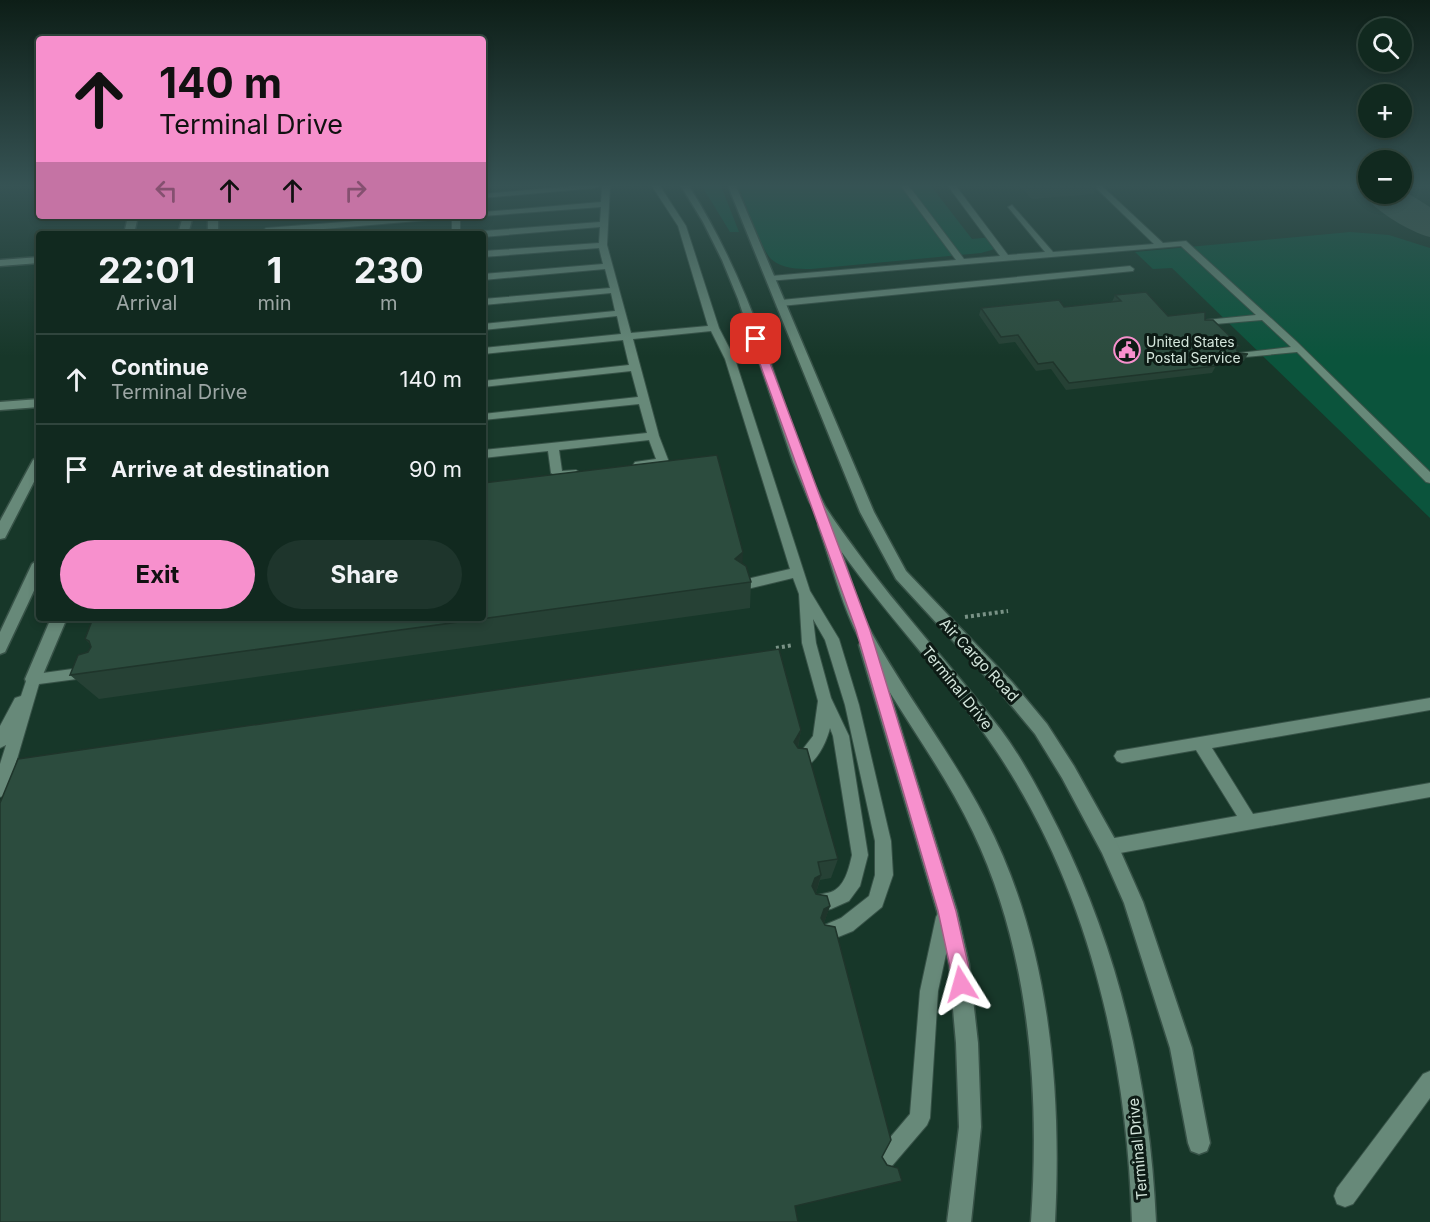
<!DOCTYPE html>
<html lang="en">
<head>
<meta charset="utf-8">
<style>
  body { margin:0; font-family:Inter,sans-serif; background:#1e352c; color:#f1f3f6; height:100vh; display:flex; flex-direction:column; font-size:22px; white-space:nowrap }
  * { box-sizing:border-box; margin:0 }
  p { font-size:20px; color:#9ca6a4 }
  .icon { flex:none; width:33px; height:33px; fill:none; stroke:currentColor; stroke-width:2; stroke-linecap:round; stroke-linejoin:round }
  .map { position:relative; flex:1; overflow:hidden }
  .sheet { position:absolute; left:36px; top:231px; width:450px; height:390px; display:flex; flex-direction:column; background:#11291f; border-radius:6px; box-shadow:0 3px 9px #0003,0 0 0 2px #30453d }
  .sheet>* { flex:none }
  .top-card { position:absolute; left:36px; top:36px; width:450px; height:183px; border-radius:6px; box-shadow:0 3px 9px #0003,0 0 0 2px #30453d; background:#f790cd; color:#111; overflow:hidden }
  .tools { position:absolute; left:1358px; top:18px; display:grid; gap:12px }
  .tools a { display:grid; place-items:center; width:54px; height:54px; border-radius:50%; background:#11291f; box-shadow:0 3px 9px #0003,0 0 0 2px #30453d; font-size:30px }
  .pin { position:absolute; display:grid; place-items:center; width:51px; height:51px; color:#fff; margin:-26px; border-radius:12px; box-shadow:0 3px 9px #0006 }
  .me { position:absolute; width:66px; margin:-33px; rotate:352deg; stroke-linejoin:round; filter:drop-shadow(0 0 4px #0008) }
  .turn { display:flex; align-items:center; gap:21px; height:126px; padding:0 24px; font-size:27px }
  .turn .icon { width:78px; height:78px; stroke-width:2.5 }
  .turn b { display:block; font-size:42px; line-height:51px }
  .lanes { display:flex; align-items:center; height:57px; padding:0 24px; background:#0003; justify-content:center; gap:30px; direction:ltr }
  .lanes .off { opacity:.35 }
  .eta { display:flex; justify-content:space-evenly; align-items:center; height:102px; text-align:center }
  .eta b { font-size:36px; font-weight:700; line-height:42px }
  .primary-button { display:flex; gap:12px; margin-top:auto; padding:12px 24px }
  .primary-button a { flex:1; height:69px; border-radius:36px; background:#f790cd; color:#111; font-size:24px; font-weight:700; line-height:69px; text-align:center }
  .primary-button a+a { background:#1e352c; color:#f1f3f6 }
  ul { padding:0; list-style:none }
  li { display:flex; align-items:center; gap:18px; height:90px; padding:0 24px; border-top:2px solid #30453d }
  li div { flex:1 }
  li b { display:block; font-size:22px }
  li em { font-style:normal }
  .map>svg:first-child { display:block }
  .green { fill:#0b543c }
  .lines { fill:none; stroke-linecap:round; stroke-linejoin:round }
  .taxiway { fill:#425e52; fill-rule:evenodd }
  .service-casing { stroke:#375247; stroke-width:2 }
  .minor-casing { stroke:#375247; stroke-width:3 }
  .tertiary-casing { stroke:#375247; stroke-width:3 }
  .secondary-casing { stroke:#375247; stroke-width:3 }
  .path { stroke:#799286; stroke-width:4; stroke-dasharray:3 3; stroke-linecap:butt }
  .service { fill:#678979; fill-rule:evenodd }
  .minor { fill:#678979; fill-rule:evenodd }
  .tertiary { fill:#678979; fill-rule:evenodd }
  .secondary { fill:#678979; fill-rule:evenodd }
  .wall { fill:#264135 }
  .shaded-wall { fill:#1f352b }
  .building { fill:#2c4c3e; stroke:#1f352b; stroke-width:1.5 }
  .route { fill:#f790cd; stroke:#a15e85; stroke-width:1.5 }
  .labels { text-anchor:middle; stroke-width:6; stroke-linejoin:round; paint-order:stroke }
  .far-poi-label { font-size:14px; fill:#d4e6dc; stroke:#0d1b15; text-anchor:start }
  .street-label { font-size:15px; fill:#d4e6dc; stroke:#0d1b15 }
</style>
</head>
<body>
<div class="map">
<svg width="1430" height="1222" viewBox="0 0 1430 1222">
  <rect width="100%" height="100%" fill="#173729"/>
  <!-- green -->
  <g class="green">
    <path d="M 702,186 L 721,186 L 739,232 L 730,232 Z"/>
    <path d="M 738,186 L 931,186 L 972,239 L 993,237 L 999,243 L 995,249 L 981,253 L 811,269 C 798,269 782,269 771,259 C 761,249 745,201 738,186 Z"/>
    <path d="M 1350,232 L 1389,235 L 1430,248 L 1430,518 L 1172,268 L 1153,269 L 1135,252 Z"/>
  </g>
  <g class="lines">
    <!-- taxiway -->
    <path class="taxiway" d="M 1368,186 L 1368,194 L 1401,194 L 1401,189 L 1430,207 L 1430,237 C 1410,232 1375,211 1363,194 Z"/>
    <!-- service casing -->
    <g class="service-casing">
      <g id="service">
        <path d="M 572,186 L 599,186 L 595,188 L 483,198 L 483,194 Z"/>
        <path d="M 602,186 L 610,186 L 607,245 L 631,333 L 708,326 L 678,226 L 652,186 L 660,186 L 686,226 L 719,328 L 735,359 L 810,591 L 839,639 L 859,705 L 891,841 L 893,875 L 882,907 L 853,931 L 826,942 L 820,939 L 817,933 L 820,927 L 841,918 L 869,896 L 875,875 L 875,841 L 845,705 L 825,640 L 813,619 L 816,643 L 831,698 L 849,736 L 868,855 L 860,886 L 849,901 L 831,909 L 818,912 L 812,909 L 809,903 L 812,897 C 818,894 824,894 831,892 C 845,887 849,868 852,855 L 833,736 L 830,728 C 826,744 816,764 800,770 L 795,768 L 792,763 L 813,736 L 818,701 L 802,643 L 799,594 L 793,578 L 743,590 L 736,585 L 743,580 L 790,569 L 725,359 L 711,331 L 633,339 L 659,436 L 669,462 L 667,465 L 635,468 L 633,465 L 635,462 L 656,459 L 649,440 L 559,450 L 562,471 L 576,470 L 582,474 L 580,477 L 563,480 L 551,473 L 548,451 L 483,458 L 483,450 L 647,433 L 639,404 L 483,420 L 483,414 L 638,397 L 631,371 L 483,387 L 483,381 L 629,365 L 623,340 L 483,354 L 483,348 L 621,334 L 617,316 L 483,330 L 483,324 L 615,311 L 611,293 L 483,305 L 483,299 L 610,288 L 605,269 L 483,280 L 483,274 L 603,264 L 599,248 L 483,257 L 483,251 L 599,243 L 600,227 L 483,237 L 483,234 L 479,234 L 483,231 L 600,222 L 601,207 L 483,216 L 481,216 L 483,212 L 601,202 Z"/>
        <path d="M 901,186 L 909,186 L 964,259 L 1000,256 L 948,186 L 956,186 L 1008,255 L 1045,252 L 1008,207 L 1012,205 L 1053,252 L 1154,244 L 1094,186 L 1102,186 L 1163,243 L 1186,241 L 1296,341 L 1430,472 L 1430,483 L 1426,482 L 1297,352 L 1235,358 L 1234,356 L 1239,353 L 1291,347 L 1262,320 L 1203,325 L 1203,321 L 1206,320 L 1256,315 L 1181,246 L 768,281 L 768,277 L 771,276 L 956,260 Z"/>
        <path d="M 420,216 L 460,216 L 460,234 L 452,234 L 452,218 L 266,234 L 262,231 L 266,228 Z"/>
        <path d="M 1130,266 L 1134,269 L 1133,271 L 781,306 L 776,303 L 781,300 Z"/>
        <path d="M 87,667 L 92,669 L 94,673 L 92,677 L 39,684 L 8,790 L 6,795 L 0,797 L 0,764 L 6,745 L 0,748 L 0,726 L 15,698 L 21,696 L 28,675 Z"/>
        <path d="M 1430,698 L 1430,710 L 1212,748 L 1253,814 L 1430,783 L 1430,797 L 1109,855 L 1103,853 L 1101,847 L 1103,841 L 1109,839 L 1237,816 L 1196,750 L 1122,763 L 1117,761 L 1114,756 L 1117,751 Z"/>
        <path d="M 945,908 L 951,911 L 954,917 L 938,991 L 930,1118 L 927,1125 L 891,1167 L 884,1170 L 877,1167 L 874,1160 L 877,1153 L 910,1114 L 920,991 L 936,917 L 939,911 Z"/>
        <path d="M 1430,1071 L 1430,1098 L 1353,1204 L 1345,1207 L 1337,1204 L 1334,1196 L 1337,1188 L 1423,1074 Z"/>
      </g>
    </g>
    <!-- minor casing -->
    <g class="minor-casing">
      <g id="minor">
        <path d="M 39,257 L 39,263 L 0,266 L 0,260 Z"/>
        <path d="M 39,399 L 39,407 L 0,410 L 0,402 Z"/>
        <path d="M 39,456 L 39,472 L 5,538 L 0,539 L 0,521 L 33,460 Z"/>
        <path d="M 867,639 L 872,641 L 875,645 L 957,911 L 969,964 L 978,1043 L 981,1127 L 971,1222 L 947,1222 L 959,1127 L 956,1043 L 949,964 L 937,911 L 859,645 L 862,641 Z"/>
      </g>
    </g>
    <!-- tertiary casing -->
    <g class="tertiary-casing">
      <g id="tertiary">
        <path d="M 728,186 L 736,186 L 874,512 L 906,571 L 1012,682 L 1047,724 L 1074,766 L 1116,841 L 1143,902 L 1192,1048 L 1210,1143 L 1207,1151 L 1199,1154 L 1191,1151 L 1188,1143 L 1170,1048 L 1124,903 L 1102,853 L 1062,778 L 1035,734 L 1000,692 L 896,579 L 860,512 Z"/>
        <path d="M 128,216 L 138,216 L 134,234 L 124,234 Z"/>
      </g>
    </g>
    <!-- secondary casing -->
    <g class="secondary-casing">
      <g id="secondary">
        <path d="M 681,186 L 689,186 C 727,246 753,309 775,376 C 790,419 803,466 825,506 C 834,521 845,535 855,549 C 900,612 954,668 1001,730 C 1024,761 1042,796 1059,830 C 1120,954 1150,1085 1156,1222 L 1132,1222 C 1127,1059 1089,890 997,752 C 950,681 890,620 841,551 C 850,576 857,604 869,628 C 904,693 951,752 985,818 C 1049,941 1062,1086 1055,1222 L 1031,1222 C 1040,1091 1030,952 973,832 C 939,760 888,699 854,628 C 839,596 830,559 818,525 L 821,521 L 809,501 L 793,462 L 738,299 L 722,260 L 703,222 Z"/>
        <path d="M 183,216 L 193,216 L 188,234 L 178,234 Z"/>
        <rect x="208" y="216" width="10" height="18"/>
        <path d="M 39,559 L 39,580 L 5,652 L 0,654 L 0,632 L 32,564 Z"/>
        <path d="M 51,618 L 67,618 L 39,684 L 33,686 L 27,684 L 25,679 Z"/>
      </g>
    </g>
    <!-- path -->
    <g class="path">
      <path d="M 965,617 L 1008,611"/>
      <path d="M 776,648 L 793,645"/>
    </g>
    <!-- service -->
    <use href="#service" class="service"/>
    <!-- minor -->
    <use href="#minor" class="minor"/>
    <!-- tertiary -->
    <use href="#tertiary" class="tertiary"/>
    <!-- secondary -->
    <use href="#secondary" class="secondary"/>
  </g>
  <!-- wall -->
  <g class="wall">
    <path d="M 1020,186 L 1097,186 L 1094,194 L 1032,199 Z"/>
    <path d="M 1115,295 L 1168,316 L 1205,320 L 1237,350 L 1238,353 L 1248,354 L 1244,361 L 1215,364 L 1216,366 L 1212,373 L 1066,390 L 1051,369 L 1036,371 L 1015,342 L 999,344 L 979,315 L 981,308 L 1064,307 L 1112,302 Z"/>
    <path d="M 742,563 L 751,582 L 750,608 L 99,699 L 70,675 L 91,647 L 90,644 L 85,639 Z"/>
    <path d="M 801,730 L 798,748 L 838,859 L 831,878 L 820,880 L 816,893 L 830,906 L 824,923 L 795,1206 L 0,1222 Z"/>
  </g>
  <!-- shaded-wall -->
  <g class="shaded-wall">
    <path d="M 743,552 L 742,578 L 735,559 Z"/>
    <path d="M 801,730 L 797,752 L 794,742 Z"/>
    <path d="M 821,875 L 816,893 L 812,886 L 815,878 Z"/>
    <path d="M 830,906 L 824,923 L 815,934 L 824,909 Z"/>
  </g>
  <!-- building -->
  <g class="building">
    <path d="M 1146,292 L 1168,316 L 1205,312 L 1205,320 L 1213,320 L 1240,346 L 1236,348 L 1238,353 L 1248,354 L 1209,358 L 1216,366 L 1069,383 L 1053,362 L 1038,364 L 1018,335 L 1001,337 L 981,308 L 1059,300 L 1064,307 L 1121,301 L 1115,295 Z"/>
    <path d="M 717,455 L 743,552 L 735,559 L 746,566 L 751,582 L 70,675 L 78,655 L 88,652 L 91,647 L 89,641 L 85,639 L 93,618 L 483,618 L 483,483 Z"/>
    <path d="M 779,649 L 801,730 L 794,742 L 798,748 L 807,749 L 838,859 L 818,862 L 821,875 L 815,878 L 812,886 L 816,894 L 827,896 L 830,906 L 824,909 L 821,918 L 825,925 L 835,927 L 891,1140 L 882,1157 L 887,1165 L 898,1168 L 902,1181 L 795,1206 L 798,1222 L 0,1222 L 0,803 L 18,759 Z"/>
  </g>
  <!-- sky -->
  <linearGradient id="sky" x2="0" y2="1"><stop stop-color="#0d1e17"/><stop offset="0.52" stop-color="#365354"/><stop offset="1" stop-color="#365354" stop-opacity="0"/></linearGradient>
  <rect width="1430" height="357" fill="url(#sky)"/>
  <!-- route -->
  <path class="route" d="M 756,336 L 761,339 L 870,630 L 956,911 L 968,964 L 971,984 L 968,990 L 961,993 L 955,990 L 938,911 L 856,630 L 751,339 Z"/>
  <!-- icons -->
  <defs>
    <g id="civic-ring" transform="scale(1.35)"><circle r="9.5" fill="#0d1b15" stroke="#f790cd" stroke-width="1.5"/><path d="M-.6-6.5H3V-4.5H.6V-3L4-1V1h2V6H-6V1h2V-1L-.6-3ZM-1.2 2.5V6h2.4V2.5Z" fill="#f790cd"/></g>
  </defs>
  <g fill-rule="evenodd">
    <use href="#civic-ring" x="1127" y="350"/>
  </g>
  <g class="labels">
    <!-- far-poi labels -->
    <g class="far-poi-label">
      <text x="1146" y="347">United States<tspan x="1146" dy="16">Postal Service</tspan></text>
    </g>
    <!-- street labels -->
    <g class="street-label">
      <text transform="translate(979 660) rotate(47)" y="5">Air Cargo Road</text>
      <text transform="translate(957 688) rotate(51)" y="5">Terminal Drive</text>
      <text transform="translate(1138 1149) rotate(-95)" y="5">Terminal Drive</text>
    </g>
  </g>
</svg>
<div class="tools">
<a><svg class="icon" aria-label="search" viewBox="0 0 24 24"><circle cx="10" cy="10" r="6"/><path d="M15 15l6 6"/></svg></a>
<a>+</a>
<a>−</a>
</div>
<div class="pin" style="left:756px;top:339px;background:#d93025"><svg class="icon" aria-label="arrive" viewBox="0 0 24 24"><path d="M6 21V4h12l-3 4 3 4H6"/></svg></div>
<svg class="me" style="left:961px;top:984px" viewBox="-20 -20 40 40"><path d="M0-17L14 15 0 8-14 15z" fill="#f790cd" stroke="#fff" stroke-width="4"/></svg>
<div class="top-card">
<div class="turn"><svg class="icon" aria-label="ahead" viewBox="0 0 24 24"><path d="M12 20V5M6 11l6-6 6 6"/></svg><div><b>140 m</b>Terminal Drive</div></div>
<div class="lanes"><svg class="icon off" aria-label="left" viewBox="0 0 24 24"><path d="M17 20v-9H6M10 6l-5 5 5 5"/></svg><svg class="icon" aria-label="ahead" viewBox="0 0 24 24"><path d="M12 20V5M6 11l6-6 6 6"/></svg><svg class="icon" aria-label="ahead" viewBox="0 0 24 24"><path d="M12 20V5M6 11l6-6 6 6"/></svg><svg class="icon off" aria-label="right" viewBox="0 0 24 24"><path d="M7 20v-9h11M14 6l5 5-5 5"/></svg></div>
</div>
<section class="sheet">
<div class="eta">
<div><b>22:01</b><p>Arrival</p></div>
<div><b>1</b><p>min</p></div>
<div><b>230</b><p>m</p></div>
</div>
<ul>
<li><svg class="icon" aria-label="ahead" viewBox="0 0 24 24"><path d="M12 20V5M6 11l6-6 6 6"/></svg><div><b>Continue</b><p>Terminal Drive</p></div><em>140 m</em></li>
<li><svg class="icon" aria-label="arrive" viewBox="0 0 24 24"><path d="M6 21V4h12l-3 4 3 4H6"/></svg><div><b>Arrive at destination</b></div><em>90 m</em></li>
</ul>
<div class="primary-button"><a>Exit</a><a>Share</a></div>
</section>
</div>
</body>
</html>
